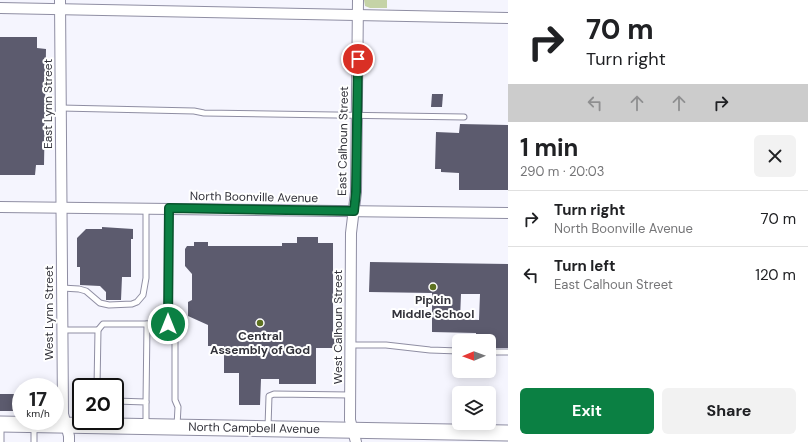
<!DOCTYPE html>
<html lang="en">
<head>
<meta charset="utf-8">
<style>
  body { margin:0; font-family:"DM Sans",sans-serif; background:#f2f2f2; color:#202124; height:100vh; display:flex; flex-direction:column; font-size:15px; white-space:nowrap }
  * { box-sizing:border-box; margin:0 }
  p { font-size:13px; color:#757577 }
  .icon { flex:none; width:22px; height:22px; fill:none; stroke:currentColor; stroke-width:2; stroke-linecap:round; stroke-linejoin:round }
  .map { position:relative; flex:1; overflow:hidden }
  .sheet { display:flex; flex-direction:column; background:#fff; width:300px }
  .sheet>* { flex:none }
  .hud { background:#fff; color:#202124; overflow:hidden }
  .needle { width:26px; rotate:269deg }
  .tools { position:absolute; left:452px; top:334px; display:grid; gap:8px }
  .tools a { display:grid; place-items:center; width:44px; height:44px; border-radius:6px; background:#fff; box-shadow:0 2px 10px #0003; font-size:20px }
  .speed { position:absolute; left:12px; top:378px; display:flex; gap:8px; font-size:20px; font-weight:700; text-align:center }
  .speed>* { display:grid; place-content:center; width:52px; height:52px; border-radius:50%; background:#fff; box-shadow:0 2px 10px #0003; line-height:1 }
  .speed small { font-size:10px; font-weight:400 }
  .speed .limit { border:2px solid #111; border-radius:6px; background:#fff; color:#111 }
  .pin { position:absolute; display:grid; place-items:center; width:34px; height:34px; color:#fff; margin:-17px; border:2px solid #fff; border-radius:50%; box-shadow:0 1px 4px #0007 }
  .me { position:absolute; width:44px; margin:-22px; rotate:0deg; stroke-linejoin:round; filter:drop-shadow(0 0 3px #0008) }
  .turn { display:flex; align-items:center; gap:14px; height:84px; padding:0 12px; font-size:18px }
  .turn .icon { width:52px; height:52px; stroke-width:2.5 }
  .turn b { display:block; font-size:28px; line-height:34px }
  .lanes { display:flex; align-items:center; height:38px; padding:0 12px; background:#0003; justify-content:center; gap:20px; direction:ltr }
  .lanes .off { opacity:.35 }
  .round { display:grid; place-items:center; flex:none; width:42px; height:42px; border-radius:6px; background:#f2f2f2 }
  .head { display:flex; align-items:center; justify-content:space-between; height:68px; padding:0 12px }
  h1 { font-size:24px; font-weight:700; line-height:30px }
  .primary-button { display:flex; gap:8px; margin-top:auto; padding:8px 12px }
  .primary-button a { flex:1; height:46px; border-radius:6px; background:#0b8043; color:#fff; font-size:16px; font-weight:700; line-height:46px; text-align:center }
  .primary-button a+a { background:#f2f2f2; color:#202124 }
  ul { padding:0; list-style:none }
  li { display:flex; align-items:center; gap:12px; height:56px; padding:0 12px; border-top:1px solid #e0e0e0 }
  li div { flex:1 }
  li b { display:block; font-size:15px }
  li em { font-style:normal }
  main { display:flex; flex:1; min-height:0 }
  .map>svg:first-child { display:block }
  .green { fill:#c5d3a7 }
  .building { fill:#5c5b6e; fill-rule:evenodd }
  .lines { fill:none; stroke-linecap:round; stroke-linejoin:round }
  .service-casing { stroke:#8f8ea3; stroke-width:7 }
  .minor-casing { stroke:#8f8ea3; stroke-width:12 }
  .secondary-casing { stroke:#8f8ea3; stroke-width:17 }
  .service { stroke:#fff; stroke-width:5 }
  .minor { stroke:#fff; stroke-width:10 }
  .secondary { stroke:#fff; stroke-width:15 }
  .route-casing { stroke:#07532c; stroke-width:10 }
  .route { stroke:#0b8043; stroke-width:7 }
  .poi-dot { fill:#5d7120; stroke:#fff; stroke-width:1.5 }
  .labels { text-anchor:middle; stroke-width:4; stroke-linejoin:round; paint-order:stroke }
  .street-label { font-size:12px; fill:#32323a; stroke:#fff }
  .poi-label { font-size:12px; font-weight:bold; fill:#32323a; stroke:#fff }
</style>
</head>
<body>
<main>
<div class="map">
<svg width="508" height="442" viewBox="0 0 508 442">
  <rect width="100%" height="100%" fill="#f5f5fe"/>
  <!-- green -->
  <path class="green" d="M 364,0 L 387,0 L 387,8 L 370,8 L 365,6 Z"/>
  <!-- building -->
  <g class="building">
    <path d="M 0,37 L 37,37 L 37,48 L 46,49 L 44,165 L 36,165 L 35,175 L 0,175 Z"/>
    <path d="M 432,94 L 443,94 L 442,107 L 431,107 Z"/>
    <path d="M 460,124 L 508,125 L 508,190 L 459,190 L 459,173 L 441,172 L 441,169 L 435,169 L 436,132 L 459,133 Z"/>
    <path d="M 102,227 L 133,229 L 133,239 L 131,239 L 131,277 L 122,277 L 121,300 L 106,300 L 106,292 L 100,286 L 80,285 L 80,267 L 77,267 L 77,238 L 86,229 L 102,229 Z"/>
    <path d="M 297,237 L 318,237 L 318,243 L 333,243 L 333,335 L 335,335 L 335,348 L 316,348 L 316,384 L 279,384 L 279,379 L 261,379 L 260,405 L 239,405 L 239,373 L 224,373 L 224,346 L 208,346 L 208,325 L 188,316 L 188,302 L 192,300 L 192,274 L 185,266 L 185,249 L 187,246 L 194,246 L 194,242 L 208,242 L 208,246 L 282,246 L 282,243 L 297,243 Z"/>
    <path d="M 370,262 L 508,264 L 508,348 L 489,348 L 489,341 L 476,341 L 476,333 L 432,332 L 432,293 L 369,292 ZM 461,294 L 480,294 L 479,320 L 460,319 Z"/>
    <rect x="0" y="394" width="21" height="17"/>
  </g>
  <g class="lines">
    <!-- service casing -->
    <g class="service-casing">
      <g id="service">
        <path d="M 61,108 L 194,111 L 204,113 L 464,117"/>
        <path d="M 62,288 L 79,289 L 86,291 L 100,303 L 109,305 L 132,304 L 137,302 L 143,295 L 146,278 L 146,208"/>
        <path d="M 168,324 L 175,337 L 175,400 L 178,407 L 177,426"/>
        <path d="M 62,330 L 98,330 L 97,387"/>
        <path d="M 98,330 L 103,324 L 168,324 L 169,209"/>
        <path d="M 351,345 L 386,345 L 430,350 L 459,351"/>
        <path d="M 489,352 L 508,352"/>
        <path d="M 115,401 L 146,402 L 146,426"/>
        <path d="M 146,402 L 147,324"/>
        <path d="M 268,427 L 269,396 L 274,394 L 350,395"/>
        <path d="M 1,442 L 1,425"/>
        <path d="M 34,442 L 34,427"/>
      </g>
    </g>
    <!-- minor casing -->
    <g class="minor-casing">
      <g id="minor">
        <path d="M 60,0 L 63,414 L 69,436 L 69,442"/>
        <path d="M 0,8 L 508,18"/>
        <path d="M 0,207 L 508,213"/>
        <path d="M 356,442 L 350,420 L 351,233 L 356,192 L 358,0"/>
      </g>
    </g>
    <!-- secondary casing -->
    <g class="secondary-casing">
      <path id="secondary" d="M 0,424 L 508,433"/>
    </g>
    <!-- service -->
    <use href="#service" class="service"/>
    <!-- minor -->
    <use href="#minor" class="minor"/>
    <!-- secondary -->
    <use href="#secondary" class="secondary"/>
  </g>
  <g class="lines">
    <!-- route casing -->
    <g class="route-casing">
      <path id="route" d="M 168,324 L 169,208 L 354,211 L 356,192 L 358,59"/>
    </g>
    <!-- route -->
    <use href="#route" class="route"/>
  </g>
  <!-- markers -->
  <g class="poi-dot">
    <circle cx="433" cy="287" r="4"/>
    <circle cx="260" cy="323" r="4"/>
  </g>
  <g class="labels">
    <!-- street labels -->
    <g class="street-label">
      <text transform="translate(48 104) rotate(-90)" y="4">East Lynn Street</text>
      <text transform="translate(343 141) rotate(-89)" y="4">East Calhoun Street</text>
      <text transform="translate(254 197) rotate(1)" y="4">North Boonville Avenue</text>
      <text transform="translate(49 313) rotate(-90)" y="4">West Lynn Street</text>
      <text transform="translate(338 327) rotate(-90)" y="4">West Calhoun Street</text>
      <text transform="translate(254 428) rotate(1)" y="4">North Campbell Avenue</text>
    </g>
    <!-- poi labels -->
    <g class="poi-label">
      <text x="433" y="304">Pipkin<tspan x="433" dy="14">Middle School</tspan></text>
      <text x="260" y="340">Central<tspan x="260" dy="14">Assembly of God</tspan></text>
    </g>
  </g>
</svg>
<div class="tools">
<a><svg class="needle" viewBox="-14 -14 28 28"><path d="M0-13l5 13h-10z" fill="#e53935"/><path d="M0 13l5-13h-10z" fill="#757577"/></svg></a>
<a><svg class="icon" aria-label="layers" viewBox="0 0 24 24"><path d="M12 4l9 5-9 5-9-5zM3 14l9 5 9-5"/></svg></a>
</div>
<div class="speed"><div>17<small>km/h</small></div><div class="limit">20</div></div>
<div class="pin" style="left:358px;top:59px;background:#d93025"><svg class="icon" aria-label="arrive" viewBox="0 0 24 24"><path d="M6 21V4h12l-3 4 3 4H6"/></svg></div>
<svg class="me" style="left:168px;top:324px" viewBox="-20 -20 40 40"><circle r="17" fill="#0b8043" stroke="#fff" stroke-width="3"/><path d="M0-11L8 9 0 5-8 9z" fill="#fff"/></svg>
</div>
<section class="sheet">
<div class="hud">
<div class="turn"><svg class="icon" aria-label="right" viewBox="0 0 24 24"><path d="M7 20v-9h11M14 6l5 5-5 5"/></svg><div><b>70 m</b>Turn right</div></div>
<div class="lanes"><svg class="icon off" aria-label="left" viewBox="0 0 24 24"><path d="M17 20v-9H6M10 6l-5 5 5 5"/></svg><svg class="icon off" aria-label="ahead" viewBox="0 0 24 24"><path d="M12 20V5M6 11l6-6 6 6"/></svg><svg class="icon off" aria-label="ahead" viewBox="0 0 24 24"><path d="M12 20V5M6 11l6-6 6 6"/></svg><svg class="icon" aria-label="right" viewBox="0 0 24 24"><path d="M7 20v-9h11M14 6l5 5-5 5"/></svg></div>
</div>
<div class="head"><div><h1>1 min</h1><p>290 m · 20:03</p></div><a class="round"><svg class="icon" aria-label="close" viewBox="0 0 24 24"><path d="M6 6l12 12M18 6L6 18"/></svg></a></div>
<ul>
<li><svg class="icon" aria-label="right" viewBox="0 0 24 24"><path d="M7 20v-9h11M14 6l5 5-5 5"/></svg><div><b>Turn right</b><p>North Boonville Avenue</p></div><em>70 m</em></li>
<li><svg class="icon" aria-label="left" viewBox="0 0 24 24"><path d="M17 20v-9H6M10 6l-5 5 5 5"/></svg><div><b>Turn left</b><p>East Calhoun Street</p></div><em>120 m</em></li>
</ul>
<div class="primary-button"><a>Exit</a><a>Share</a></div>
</section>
</main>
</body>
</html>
